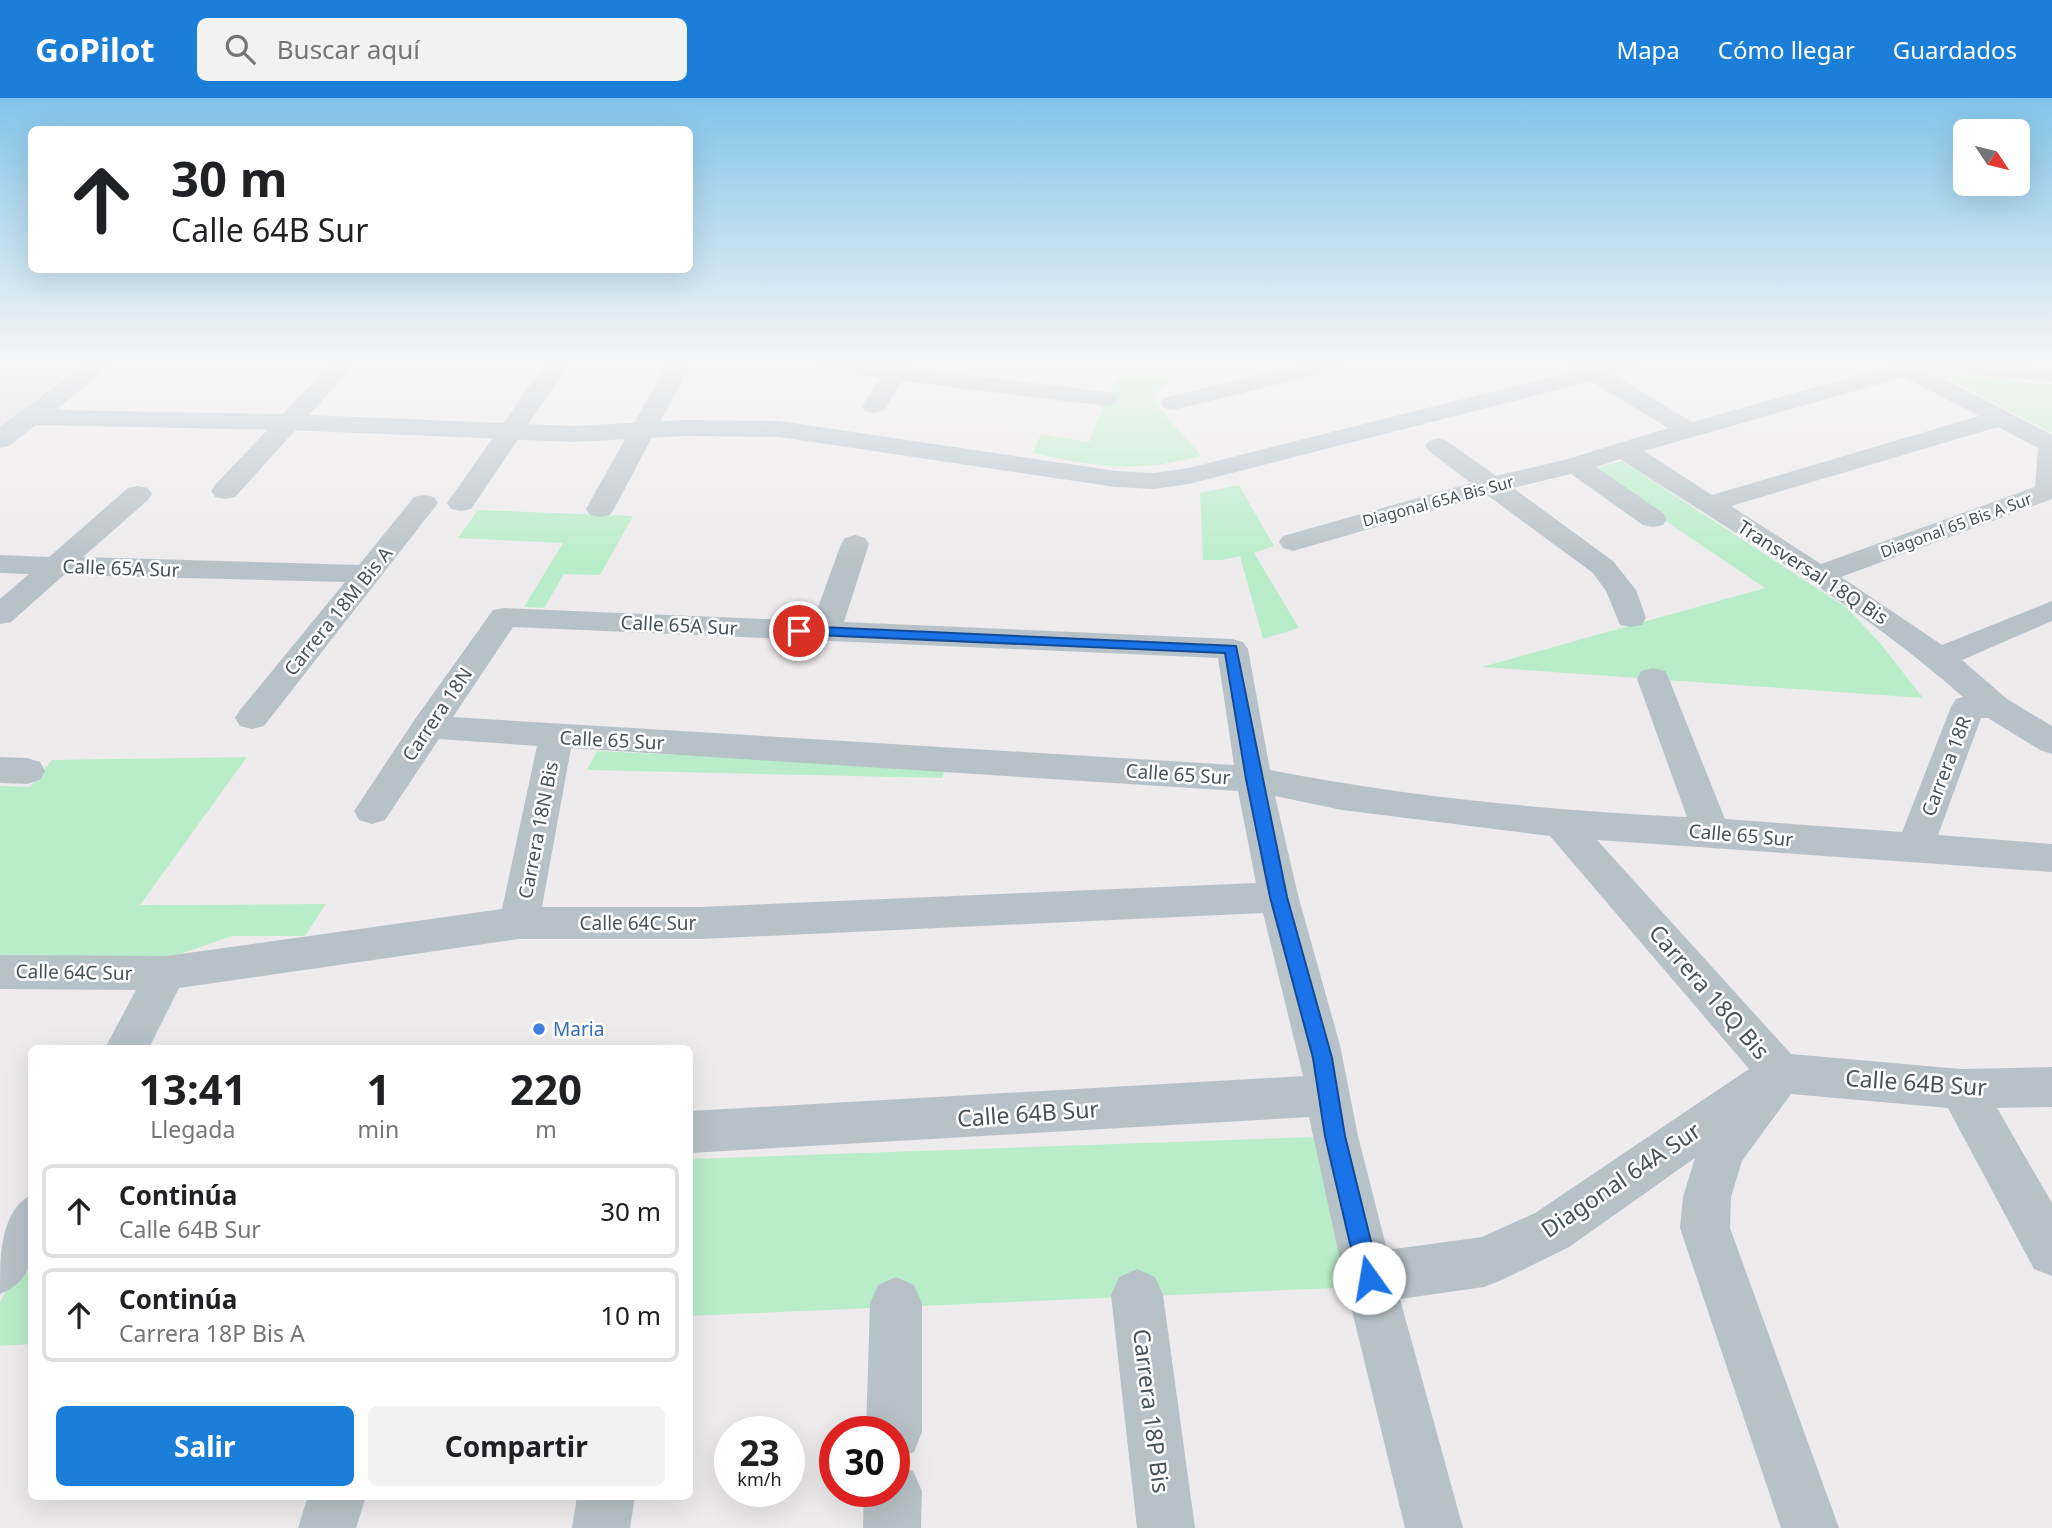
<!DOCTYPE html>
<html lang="es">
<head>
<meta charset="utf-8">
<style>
  body { margin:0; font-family:"Noto Sans",sans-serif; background:#f2f2f2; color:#202124; height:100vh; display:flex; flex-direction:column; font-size:26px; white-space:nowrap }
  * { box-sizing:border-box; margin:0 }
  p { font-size:23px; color:#757577 }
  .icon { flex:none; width:38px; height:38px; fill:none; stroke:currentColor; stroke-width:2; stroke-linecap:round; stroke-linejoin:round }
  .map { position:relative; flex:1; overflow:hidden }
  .drawer { position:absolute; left:28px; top:947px; width:665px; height:455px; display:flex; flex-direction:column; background:#fff; border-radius:10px; box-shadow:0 7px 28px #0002 }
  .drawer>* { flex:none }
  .guide { position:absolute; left:28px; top:28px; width:665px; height:147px; border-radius:10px; box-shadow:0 7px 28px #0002; background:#fff; color:#202124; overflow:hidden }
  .needle { width:46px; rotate:125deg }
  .fabs { position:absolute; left:1953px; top:21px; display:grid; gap:14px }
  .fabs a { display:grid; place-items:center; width:77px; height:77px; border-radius:10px; background:#fff; box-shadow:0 7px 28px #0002; font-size:35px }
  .speed { position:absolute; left:714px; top:1318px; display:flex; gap:14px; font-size:35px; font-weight:700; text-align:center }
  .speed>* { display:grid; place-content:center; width:91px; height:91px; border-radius:50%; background:#fff; box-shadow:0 7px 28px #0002; line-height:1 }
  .speed small { font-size:18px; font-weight:400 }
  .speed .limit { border:10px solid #d22; background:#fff; color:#111 }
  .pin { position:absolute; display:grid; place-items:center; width:60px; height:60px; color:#fff; margin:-30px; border:4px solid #fff; border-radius:50%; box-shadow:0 2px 7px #0007 }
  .me { position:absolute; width:77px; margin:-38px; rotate:347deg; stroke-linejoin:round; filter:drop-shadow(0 0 5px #0008) }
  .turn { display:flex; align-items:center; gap:24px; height:147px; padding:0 28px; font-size:32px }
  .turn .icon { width:91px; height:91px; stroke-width:2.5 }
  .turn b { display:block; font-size:49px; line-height:60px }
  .eta { display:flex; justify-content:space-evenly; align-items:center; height:119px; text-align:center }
  .eta b { font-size:42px; font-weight:700; line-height:49px }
  .primary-button { display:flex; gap:14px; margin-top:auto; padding:14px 28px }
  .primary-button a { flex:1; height:80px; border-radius:10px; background:#1b7ed9; color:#fff; font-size:28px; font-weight:700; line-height:80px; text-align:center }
  .primary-button a+a { background:#f2f2f2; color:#202124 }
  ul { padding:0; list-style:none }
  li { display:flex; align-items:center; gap:21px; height:94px; margin:0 14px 10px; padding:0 14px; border:4px solid #e0e0e0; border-radius:10px }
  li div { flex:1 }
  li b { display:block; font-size:26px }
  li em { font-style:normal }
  header { display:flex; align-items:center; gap:42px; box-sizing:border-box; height:98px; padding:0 35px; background:#1b7ed9; color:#fff }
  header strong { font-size:33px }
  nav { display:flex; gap:38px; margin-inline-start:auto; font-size:24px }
  .search { width:490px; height:63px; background:#f2f2f2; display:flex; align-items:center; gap:18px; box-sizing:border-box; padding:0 24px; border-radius:10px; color:#757577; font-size:26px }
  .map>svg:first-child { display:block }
  .education { fill:#dfdcdd }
  .green { fill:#b9edc9 }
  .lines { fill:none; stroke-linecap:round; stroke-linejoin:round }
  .street { fill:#b7c2c8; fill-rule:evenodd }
  .secondary { fill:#b7c4ce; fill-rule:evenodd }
  .route { fill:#1a73e8; stroke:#114b97; stroke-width:2 }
  .shop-dot { fill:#3f7fe0; stroke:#fff; stroke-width:2.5 }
  .labels { text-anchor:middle; stroke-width:5; stroke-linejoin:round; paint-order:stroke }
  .far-street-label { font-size:16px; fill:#445158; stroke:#fff }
  .street-label { font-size:19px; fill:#445158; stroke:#fff }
  .shop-label { font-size:19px; fill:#366cbe; stroke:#fff; text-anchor:start }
  .near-street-label { font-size:23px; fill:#445158; stroke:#fff }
</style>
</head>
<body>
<header>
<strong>GoPilot</strong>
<div class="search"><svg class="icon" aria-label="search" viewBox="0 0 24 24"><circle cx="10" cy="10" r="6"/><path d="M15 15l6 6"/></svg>Buscar aquí</div>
<nav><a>Mapa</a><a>Cómo llegar</a><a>Guardados</a></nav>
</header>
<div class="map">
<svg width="2052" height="1430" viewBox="0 0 2052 1430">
  <rect width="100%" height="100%" fill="#eeebec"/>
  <!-- education -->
  <path class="education" d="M 56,266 L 78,266 L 0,330 L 0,279 Z"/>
  <!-- green -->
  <g class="green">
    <path d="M 1127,266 L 1193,266 L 1150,299 L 1201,358 C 1135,375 1098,369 1033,355 L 1041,336 L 1089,344 L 1106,301 Z"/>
    <path d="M 1935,274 L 2052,286 L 2052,335 Z"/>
    <path d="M 1622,363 L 1847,510 L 1880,545 L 1923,600 L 1482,569 L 1765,490 L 1590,372 Z"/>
    <path d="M 1239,387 L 1274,448 L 1254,455 L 1299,530 L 1263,541 L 1240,458 L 1222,462 L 1203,462 L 1200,395 Z"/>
    <path d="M 478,412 L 633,418 L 600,477 L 564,476 L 544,510 L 524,509 L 563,445 L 458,440 Z"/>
    <path d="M 597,653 L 944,670 L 943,680 L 587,672 Z"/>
    <path d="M 247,659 L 140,807 L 326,806 L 305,838 L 232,838 L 154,865 L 0,863 L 0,688 L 30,689 L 52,662 Z"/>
    <path d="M 1316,1039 L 1357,1189 L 690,1218 L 690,1061 Z"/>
    <path d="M 31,1149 L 31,1246 L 0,1248 L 0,1204 Z"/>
  </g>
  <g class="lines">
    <!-- street -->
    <g class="street">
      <path d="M 330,266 L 355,266 L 235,399 L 225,401 L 215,399 L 211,393 L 215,387 Z"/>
      <path d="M 545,266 L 569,266 L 471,411 L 461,413 L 451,411 L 447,405 Z"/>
      <path d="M 667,266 L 691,266 L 614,411 L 610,417 L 600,419 L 590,417 L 586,411 Z"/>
      <path d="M 814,266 L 915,266 L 912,270 L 1106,294 L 1115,296 L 1118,301 L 1115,306 L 1106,308 L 903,283 L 883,313 L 874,315 L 865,313 L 862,308 L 881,280 L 826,273 L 818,271 Z"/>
      <path d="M 1304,266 L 1345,266 L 1341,271 L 1173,312 L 1164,310 L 1161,305 L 1164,300 Z"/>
      <path d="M 1567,266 L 1595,266 L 1692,324 L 1887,269 L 1885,266 L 1915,266 L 2052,337 L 2052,401 L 1841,479 L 1942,547 L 2052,503 L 2052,523 L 1962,562 L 2007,601 L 2052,628 L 2052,656 L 2040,652 L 1988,620 L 1981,620 L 1938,737 L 2052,746 L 2052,774 L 1597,742 L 1791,956 L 1961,971 L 2052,969 L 2052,1009 L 1997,1010 L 2052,1105 L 2052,1178 L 2034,1171 L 1948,1010 L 1791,996 L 1742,1063 L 1731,1099 L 1730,1130 L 1839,1430 L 1781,1430 L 1680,1130 L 1683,1099 L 1695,1060 L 1569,1149 L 1502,1182 L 1484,1189 L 1400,1201 L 1463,1430 L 1405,1430 L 1344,1180 L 1309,1019 L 690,1055 L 690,1013 L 1303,978 L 1263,815 L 700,841 L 519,841 L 179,890 L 149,950 L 105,950 L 136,892 L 0,891 L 0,857 L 166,858 L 502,811 L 537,648 L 439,641 L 385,722 L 372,726 L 359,722 L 354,713 L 415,621 L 493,512 L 504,510 L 813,523 L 841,446 L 845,440 L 855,437 L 865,440 L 869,446 L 844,524 L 1232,541 L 1243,544 L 1248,551 L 1270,672 C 1407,699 1547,712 1687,719 L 1637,581 L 1641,573 L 1653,570 L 1665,573 L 1669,581 L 1725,721 L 1902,734 L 1951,609 L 1956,601 L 1963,599 C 1861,508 1735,436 1620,361 L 1596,369 L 1663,415 L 1667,421 L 1663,427 L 1653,429 L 1643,427 L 1571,376 L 1513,390 L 1613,463 L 1636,492 L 1646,520 L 1642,527 L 1631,529 L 1620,527 L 1606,493 L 1593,475 L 1487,397 L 1293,453 L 1283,450 L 1279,444 L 1283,438 L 1471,385 L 1429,353 L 1425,348 L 1429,343 L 1438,340 L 1447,343 L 1496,378 L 1568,361 L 1668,330 L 1571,271 ZM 1904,279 L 1979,318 L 1712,397 L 1644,353 ZM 1998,329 L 2038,350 L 2035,389 L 1821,466 L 1731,408 ZM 513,529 L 1218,560 L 1234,667 L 453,619 ZM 571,650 L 1238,693 L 1256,785 L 700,809 L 542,809 ZM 1275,698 L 1342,712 L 1550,738 L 1749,971 L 1535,1115 L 1482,1139 L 1387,1152 L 1358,1038 L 1340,947 L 1299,801 Z"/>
      <path d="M 138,388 L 148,390 L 152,396 L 148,402 L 83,459 L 359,467 L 414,399 L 424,397 L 434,399 L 438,405 L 264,628 L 252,631 L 240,628 L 235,620 L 240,612 L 345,484 L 64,477 L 11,524 L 0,526 L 0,501 L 29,476 L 0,475 L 0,457 L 49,459 L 128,390 Z"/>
      <path d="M 0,659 L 27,660 L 40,664 L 45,673 L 40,682 L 27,686 L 0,685 Z"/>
      <path d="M 32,1096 C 32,1137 44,1178 0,1196 C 0,1156 0,1114 32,1096 Z"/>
      <path d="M 1137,1171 L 1155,1179 L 1163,1197 L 1195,1430 L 1137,1430 L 1111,1197 L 1119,1179 Z"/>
      <path d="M 896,1179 L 914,1187 L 922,1205 L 922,1334 L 914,1354 L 894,1362 L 894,1334 L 866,1334 L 870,1205 L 878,1187 Z"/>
      <path d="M 894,1365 L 913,1373 L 922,1393 L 921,1430 L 863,1430 L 864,1393 L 894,1393 Z"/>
      <path d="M 308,1398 L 366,1398 L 356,1430 L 298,1430 Z"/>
      <path d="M 577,1398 L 635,1398 L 630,1430 L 572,1430 Z"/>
    </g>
    <!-- secondary -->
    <g class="secondary">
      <path d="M 85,266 L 112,266 L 56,312 L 286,316 L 574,328 L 683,322 L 779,323 L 1116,373 L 1154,375 L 1189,370 L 1602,266 L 1643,266 L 1640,271 L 1189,386 L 1154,391 L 1116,389 L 779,339 L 683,338 L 574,344 L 286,332 L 36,327 L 9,348 L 0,350 L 0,329 Z"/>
      <path d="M 1921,266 L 2012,266 L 2052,270 L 2052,284 L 1933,273 L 1924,271 Z"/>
    </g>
  </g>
  <!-- sky -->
  <linearGradient id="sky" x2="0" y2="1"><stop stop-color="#81c4e9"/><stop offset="0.57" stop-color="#f7f6f6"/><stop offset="1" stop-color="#f7f6f6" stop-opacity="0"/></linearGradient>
  <rect width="2052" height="466" fill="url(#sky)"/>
  <!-- route -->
  <path class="route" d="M 799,528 L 1236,548 L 1287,799 L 1332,960 L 1345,1038 L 1380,1180 L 1377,1188 L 1369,1191 L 1361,1188 L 1358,1180 L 1325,1038 L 1313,960 L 1270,799 L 1246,681 L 1225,555 L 794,536 L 794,530 Z"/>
  <!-- markers -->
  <circle class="shop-dot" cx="539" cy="931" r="7"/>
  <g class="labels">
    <!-- far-street labels -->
    <g class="far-street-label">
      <text transform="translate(1438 403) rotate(-15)" y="6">Diagonal 65A Bis Sur</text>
      <text transform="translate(1956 427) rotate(-20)" y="6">Diagonal 65 Bis A Sur</text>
    </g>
    <!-- street labels -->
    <g class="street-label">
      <text transform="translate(121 470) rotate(2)" y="7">Calle 65A Sur</text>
      <text transform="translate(1813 474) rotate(33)" y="7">Transversal 18Q Bis</text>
      <text transform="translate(338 513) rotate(-51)" y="7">Carrera 18M Bis A</text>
      <text transform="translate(679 527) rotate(3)" y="7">Calle 65A Sur</text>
      <text transform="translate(437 616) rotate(-56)" y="7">Carrera 18N</text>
      <text transform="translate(612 642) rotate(3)" y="7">Calle 65 Sur</text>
      <text transform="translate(1946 668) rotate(-69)" y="7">Carrera 18R</text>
      <text transform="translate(1178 676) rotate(4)" y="7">Calle 65 Sur</text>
      <text transform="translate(538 732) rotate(-79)" y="7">Carrera 18N Bis</text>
      <text transform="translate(1741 737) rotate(5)" y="7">Calle 65 Sur</text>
      <text x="638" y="832">Calle 64C Sur</text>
      <text transform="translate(74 874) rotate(1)" y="7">Calle 64C Sur</text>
    </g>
    <!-- shop labels -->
    <g class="shop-label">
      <text x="553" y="938">Maria</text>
    </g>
    <!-- near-street labels -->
    <g class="near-street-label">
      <text transform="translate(1709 894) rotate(49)" y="8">Carrera 18Q Bis</text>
      <text transform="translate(1916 985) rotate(4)" y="8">Calle 64B Sur</text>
      <text transform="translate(1028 1016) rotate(-4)" y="8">Calle 64B Sur</text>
      <text transform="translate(1621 1082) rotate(-34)" y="8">Diagonal 64A Sur</text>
      <text transform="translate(1151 1313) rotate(83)" y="8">Carrera 18P Bis</text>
    </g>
  </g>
</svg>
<div class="fabs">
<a><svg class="needle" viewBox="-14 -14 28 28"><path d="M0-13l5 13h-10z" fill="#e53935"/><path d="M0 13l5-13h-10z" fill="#757577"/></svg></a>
</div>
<div class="speed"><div>23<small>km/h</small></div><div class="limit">30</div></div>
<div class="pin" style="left:799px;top:533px;background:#d93025"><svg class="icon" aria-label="arrive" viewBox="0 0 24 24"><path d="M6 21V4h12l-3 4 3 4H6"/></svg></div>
<svg class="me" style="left:1369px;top:1180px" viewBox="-20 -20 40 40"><circle r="19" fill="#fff"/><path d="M0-13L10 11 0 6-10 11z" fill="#1a73e8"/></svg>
<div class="guide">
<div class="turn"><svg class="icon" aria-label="ahead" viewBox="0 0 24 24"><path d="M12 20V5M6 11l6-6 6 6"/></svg><div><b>30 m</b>Calle 64B Sur</div></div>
</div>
<section class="drawer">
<div class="eta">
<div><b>13:41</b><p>Llegada</p></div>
<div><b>1</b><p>min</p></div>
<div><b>220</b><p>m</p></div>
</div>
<ul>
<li><svg class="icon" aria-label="ahead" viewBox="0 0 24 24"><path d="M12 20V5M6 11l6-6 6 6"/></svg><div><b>Continúa</b><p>Calle 64B Sur</p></div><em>30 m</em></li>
<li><svg class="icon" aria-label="ahead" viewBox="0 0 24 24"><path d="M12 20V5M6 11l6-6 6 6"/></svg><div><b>Continúa</b><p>Carrera 18P Bis A</p></div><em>10 m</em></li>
</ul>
<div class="primary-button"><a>Salir</a><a>Compartir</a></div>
</section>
</div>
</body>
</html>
